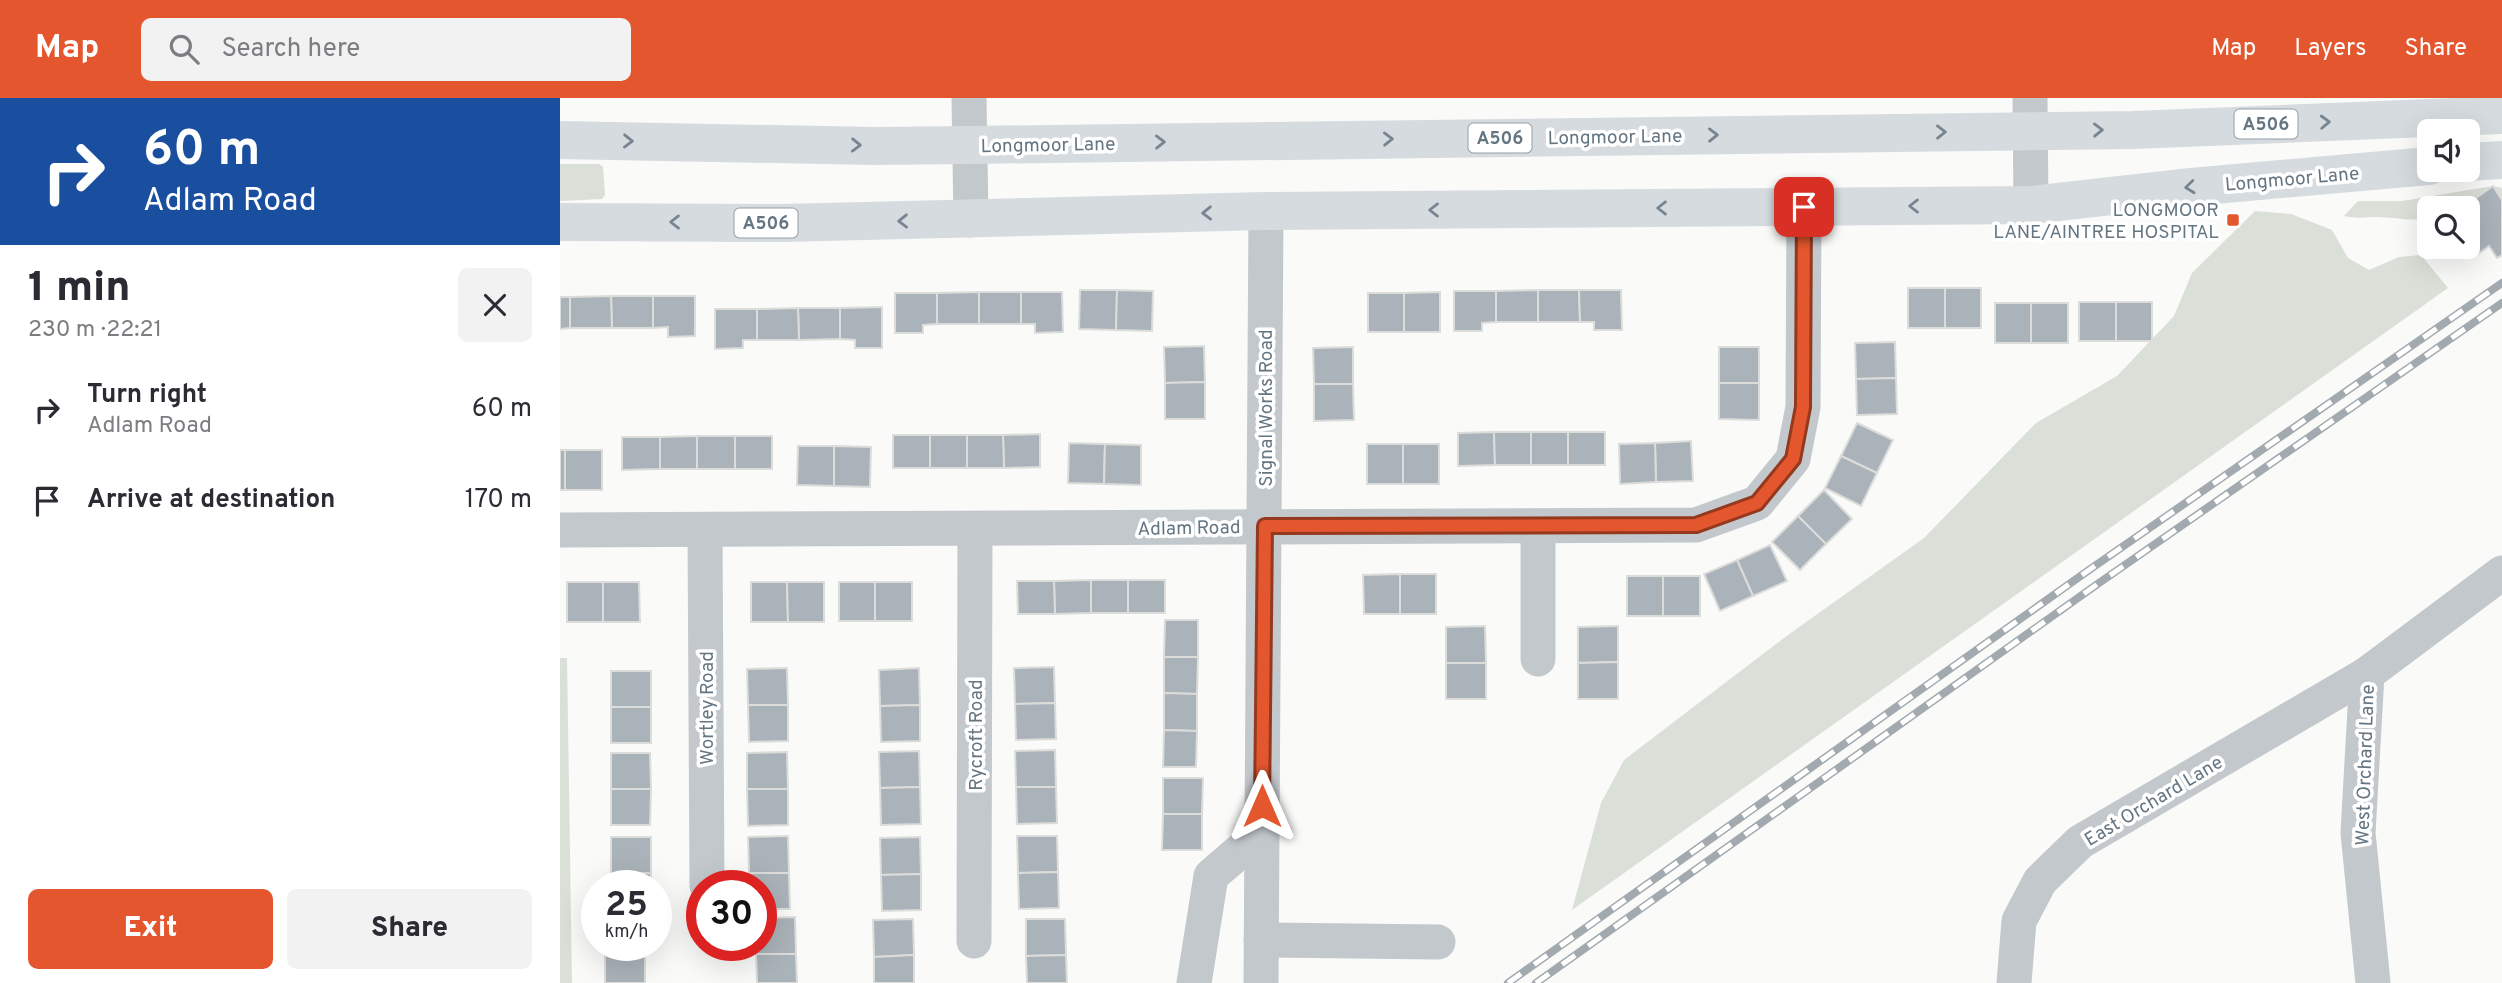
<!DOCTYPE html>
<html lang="en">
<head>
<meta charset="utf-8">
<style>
  body { margin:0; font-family:Overpass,sans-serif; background:#f2f2f3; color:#2b2b33; height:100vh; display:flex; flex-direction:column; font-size:26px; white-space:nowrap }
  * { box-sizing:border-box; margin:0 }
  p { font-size:23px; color:#7c7c81 }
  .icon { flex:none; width:38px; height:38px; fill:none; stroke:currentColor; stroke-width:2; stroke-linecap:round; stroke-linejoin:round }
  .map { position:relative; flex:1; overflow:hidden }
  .details { display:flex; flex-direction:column; background:#fff; width:560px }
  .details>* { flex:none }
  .top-card { background:#1a4fa0; color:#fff; overflow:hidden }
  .buttons { position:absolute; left:1857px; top:21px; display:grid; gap:14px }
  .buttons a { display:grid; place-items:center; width:63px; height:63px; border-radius:10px; background:#fff; box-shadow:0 7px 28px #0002; font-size:35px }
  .speed { position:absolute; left:21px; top:772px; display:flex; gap:14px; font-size:35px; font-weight:700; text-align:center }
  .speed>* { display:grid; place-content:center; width:91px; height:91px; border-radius:50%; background:#fff; box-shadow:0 7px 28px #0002; line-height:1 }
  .speed small { font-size:18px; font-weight:400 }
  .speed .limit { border:10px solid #d22; background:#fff; color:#111 }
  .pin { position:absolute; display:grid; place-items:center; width:60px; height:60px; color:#fff; margin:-30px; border-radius:14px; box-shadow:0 4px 10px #0006 }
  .me { position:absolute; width:77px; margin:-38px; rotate:0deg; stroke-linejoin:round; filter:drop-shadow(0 0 5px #0008) }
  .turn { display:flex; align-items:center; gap:24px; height:147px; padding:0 28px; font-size:32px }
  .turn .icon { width:91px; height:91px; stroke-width:2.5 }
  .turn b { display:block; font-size:49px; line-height:60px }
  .round { display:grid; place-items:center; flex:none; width:74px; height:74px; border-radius:10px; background:#f2f2f3 }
  .summary { display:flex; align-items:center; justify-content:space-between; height:119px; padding:0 28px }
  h1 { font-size:42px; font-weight:800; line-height:52px }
  .action { display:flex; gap:14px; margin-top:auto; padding:14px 28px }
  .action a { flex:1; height:80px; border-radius:10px; background:#e4572e; color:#fff; font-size:28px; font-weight:800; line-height:80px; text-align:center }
  .action a+a { background:#f2f2f3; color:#2b2b33 }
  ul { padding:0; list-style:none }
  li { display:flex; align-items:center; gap:21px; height:91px; padding:0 28px }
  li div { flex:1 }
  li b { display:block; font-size:26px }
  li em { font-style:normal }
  header { display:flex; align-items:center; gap:42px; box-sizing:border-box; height:98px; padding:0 35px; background:#e4572e; color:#fff }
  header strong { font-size:33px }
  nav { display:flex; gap:38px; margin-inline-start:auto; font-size:24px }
  .search { width:490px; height:63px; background:#f2f2f3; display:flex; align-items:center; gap:18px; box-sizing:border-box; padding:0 24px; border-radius:10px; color:#7c7c81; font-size:26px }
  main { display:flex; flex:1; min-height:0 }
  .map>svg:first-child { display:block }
  .green { fill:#dadfd7 }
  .building { fill:#aab3b9; stroke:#dcdcda; stroke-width:2 }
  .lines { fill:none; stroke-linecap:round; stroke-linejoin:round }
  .minor { stroke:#c3c8cc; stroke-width:35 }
  .major { stroke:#d6dbdf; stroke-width:38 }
  .rail-casing { stroke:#a2aab0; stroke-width:8 }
  .rail { stroke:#fff; stroke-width:5; stroke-dasharray:16; stroke-linecap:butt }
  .oneway { stroke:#768591 }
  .route-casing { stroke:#94391e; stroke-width:18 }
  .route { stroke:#e4572e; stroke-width:12 }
  .poi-dot { fill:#e4572e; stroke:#fff; stroke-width:2.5 }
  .labels { text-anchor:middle; stroke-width:7; stroke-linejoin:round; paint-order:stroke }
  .shield { fill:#fff; stroke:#939fa8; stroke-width:2 }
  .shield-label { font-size:18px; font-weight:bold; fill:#657683 }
  .street-label { font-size:19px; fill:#657683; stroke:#fff }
  .poi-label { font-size:19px; fill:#657683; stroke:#fff; text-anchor:end }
</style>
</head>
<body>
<header>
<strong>Map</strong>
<div class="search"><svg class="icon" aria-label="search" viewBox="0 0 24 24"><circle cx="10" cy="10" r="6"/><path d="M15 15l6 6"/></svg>Search here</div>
<nav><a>Map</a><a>Layers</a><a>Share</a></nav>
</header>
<main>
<section class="details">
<div class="top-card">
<div class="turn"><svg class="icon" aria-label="right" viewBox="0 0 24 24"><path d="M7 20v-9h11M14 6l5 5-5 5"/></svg><div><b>60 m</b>Adlam Road</div></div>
</div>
<div class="summary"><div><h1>1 min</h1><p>230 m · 22:21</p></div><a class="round"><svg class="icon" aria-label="close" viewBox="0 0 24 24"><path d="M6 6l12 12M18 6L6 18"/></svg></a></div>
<ul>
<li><svg class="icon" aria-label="right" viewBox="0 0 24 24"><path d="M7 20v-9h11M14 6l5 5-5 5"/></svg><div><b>Turn right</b><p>Adlam Road</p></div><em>60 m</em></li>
<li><svg class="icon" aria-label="arrive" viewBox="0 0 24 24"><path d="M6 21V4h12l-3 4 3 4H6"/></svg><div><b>Arrive at destination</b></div><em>170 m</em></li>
</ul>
<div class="action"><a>Exit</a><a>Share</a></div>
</section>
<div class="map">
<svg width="1942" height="885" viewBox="0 0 1942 885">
  <rect width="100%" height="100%" fill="#fafaf8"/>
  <!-- green -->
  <g class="green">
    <path d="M 0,66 L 39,66 L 43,69 L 45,97 L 42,101 L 0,103 Z"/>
    <path d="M 1933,88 L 1942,90 L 1942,102 L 1933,89 L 1902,110 L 1869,110 L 1869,120 C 1852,124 1835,119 1818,119 C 1806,119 1797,121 1784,118 L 1798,103 L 1842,103 Z"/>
    <path d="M 1695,113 L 1731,116 L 1772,132 L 1788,160 L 1809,172 L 1839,159 L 1861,157 L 1888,190 L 1012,812 L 1041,705 L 1064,662 L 1228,537 L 1364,440 L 1476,325 L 1557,278 L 1614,218 L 1632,175 Z"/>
    <path d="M 0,560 L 7,560 L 12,885 L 0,885 Z"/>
  </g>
  <!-- building -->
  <g class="building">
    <path d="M 1933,88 L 1942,102 L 1942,157 L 1937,160 L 1929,148 L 1917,157 L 1908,144 L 1908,110 L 1902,110 Z"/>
    <rect x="1348" y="190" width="37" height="40"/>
    <rect x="1385" y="190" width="36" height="40"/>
    <path d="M 520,192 L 557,192 L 556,232 L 519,231 Z"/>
    <path d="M 557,192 L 593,193 L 592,233 L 556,232 Z"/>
    <path d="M 978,192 L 1019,192 L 1020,224 L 978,224 Z"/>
    <path d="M 978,192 L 978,224 L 936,224 L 936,193 Z"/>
    <path d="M 1019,192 L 1061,192 L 1062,232 L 1034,232 L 1034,224 L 1020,224 Z"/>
    <path d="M 894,193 L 936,193 L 936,224 L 922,225 L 922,233 L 894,233 Z"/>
    <rect x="419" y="194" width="42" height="32"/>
    <path d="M 419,194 L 419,226 L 377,226 L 377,195 Z"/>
    <path d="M 461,194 L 502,194 L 503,234 L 475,235 L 475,226 L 461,226 Z"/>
    <path d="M 880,194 L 880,234 L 844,234 L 844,195 Z"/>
    <path d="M 335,195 L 377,195 L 377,226 L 363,227 L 363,235 L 335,235 Z"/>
    <rect x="808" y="195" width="36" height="39"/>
    <path d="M 51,198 L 93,198 L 93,230 L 52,230 Z"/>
    <path d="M 51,198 L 52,230 L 10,230 L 10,199 Z"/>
    <path d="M 93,198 L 135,198 L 135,238 L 108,239 L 108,229 L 93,230 Z"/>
    <path d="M 0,199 L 10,199 L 10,230 L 0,231 Z"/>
    <rect x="1519" y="204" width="37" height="39"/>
    <rect x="1556" y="204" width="36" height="39"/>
    <rect x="1435" y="205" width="36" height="40"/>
    <rect x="1471" y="205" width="37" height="40"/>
    <path d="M 322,209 L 322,250 L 295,250 L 295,242 L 280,241 L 280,210 Z"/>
    <path d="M 238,210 L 280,210 L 280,241 L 239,242 Z"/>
    <path d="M 238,210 L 239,242 L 197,242 L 197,211 Z"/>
    <path d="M 155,211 L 197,211 L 197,242 L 183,242 L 183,250 L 155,251 Z"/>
    <path d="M 1335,244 L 1336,280 L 1296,281 L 1295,245 Z"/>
    <path d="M 644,248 L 645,284 L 605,285 L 604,249 Z"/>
    <path d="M 793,249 L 793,286 L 754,286 L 753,250 Z"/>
    <rect x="1159" y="249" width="40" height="36"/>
    <path d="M 1336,280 L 1337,316 L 1297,317 L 1296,281 Z"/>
    <path d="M 645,284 L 645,321 L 605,321 L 605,285 Z"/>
    <path d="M 1159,285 L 1199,285 L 1199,322 L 1159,321 Z"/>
    <path d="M 754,286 L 793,286 L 794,322 L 754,323 Z"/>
    <path d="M 1297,325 L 1333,342 L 1317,375 L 1281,358 Z"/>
    <path d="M 934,334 L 935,367 L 898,368 L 898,335 Z"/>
    <path d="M 934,334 L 971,334 L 971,367 L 935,367 Z"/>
    <rect x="971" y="334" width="37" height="33"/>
    <rect x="1008" y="334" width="37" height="33"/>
    <path d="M 480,336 L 480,369 L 444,370 L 443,337 Z"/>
    <rect x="333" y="337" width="37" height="33"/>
    <rect x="370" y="337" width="37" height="33"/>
    <path d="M 407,337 L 443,337 L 444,370 L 407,370 Z"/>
    <path d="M 137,338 L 137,371 L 100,371 L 100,339 Z"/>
    <rect x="137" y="338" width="38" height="33"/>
    <rect x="175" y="338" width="37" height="33"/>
    <path d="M 62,339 L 100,339 L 100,371 L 62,372 Z"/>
    <path d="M 1131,343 L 1133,383 L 1096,384 L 1095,345 Z"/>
    <path d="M 509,345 L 545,346 L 544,386 L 508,385 Z"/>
    <path d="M 1095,345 L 1096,384 L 1060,386 L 1059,346 Z"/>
    <path d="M 545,346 L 581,347 L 581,387 L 544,386 Z"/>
    <rect x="807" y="346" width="36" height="40"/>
    <rect x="843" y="346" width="36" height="40"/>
    <path d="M 238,348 L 274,348 L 274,388 L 237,387 Z"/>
    <path d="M 274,348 L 311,349 L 310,389 L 274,388 Z"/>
    <rect x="0" y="352" width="5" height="40"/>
    <rect x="5" y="352" width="37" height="40"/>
    <path d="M 1281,358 L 1317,375 L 1301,408 L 1265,390 Z"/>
    <path d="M 1264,392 L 1292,421 L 1266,446 L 1238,418 Z"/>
    <path d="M 1238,418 L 1266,446 L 1240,472 L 1212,444 Z"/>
    <path d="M 1210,447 L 1227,483 L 1193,498 L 1177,462 Z"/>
    <path d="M 1177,462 L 1193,498 L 1160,513 L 1144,476 Z"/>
    <rect x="840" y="476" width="36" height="40"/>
    <path d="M 840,476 L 840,516 L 804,516 L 803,477 Z"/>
    <rect x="1067" y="478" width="36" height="40"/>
    <rect x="1103" y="478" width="37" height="40"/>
    <path d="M 531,482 L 531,515 L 495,516 L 494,483 Z"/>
    <rect x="531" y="482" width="37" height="33"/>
    <rect x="568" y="482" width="37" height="33"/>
    <path d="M 457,483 L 494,483 L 495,516 L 458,516 Z"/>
    <rect x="7" y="484" width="36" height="40"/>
    <path d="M 43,484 L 79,484 L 80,524 L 43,524 Z"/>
    <path d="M 191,484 L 227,484 L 228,524 L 191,524 Z"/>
    <path d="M 227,484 L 264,484 L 264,524 L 228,524 Z"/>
    <rect x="279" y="484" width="36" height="39"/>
    <rect x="315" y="484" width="37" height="39"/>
    <path d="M 605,522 L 638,522 L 638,559 L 604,559 Z"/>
    <path d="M 925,528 L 926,565 L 886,565 L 886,529 Z"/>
    <path d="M 1058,528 L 1058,564 L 1018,565 L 1018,529 Z"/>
    <path d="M 604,559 L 638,559 L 637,596 L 604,595 Z"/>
    <path d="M 1058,564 L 1058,601 L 1018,601 L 1018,565 Z"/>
    <rect x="886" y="565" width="40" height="36"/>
    <path d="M 494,569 L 495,605 L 455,606 L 454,570 Z"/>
    <path d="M 227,570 L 228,607 L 188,607 L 187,571 Z"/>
    <path d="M 359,570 L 360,607 L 320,608 L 319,572 Z"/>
    <rect x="51" y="573" width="40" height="36"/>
    <path d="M 604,595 L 637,596 L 637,633 L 604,632 Z"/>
    <path d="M 495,605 L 496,641 L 456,642 L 455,606 Z"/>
    <path d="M 188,607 L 228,607 L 228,643 L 189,644 Z"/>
    <path d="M 360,607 L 360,643 L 321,644 L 320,608 Z"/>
    <rect x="51" y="609" width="40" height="36"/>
    <path d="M 604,632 L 637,633 L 636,669 L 603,669 Z"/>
    <path d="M 495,652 L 496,689 L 456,689 L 455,653 Z"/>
    <path d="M 359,653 L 360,689 L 320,690 L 319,654 Z"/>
    <path d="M 227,654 L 228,691 L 187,691 L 187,655 Z"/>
    <path d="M 51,655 L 90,655 L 91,691 L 51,691 Z"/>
    <path d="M 603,680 L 643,680 L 642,716 L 603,716 Z"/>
    <path d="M 360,689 L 361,726 L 321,727 L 320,690 Z"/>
    <path d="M 456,689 L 496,689 L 497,725 L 457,726 Z"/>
    <path d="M 51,691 L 91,691 L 90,727 L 51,727 Z"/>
    <path d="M 187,691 L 228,691 L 228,727 L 188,728 Z"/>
    <path d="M 603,716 L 642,716 L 642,752 L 602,752 Z"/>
    <path d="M 228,738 L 229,775 L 189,775 L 188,739 Z"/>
    <path d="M 457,738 L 497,738 L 498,774 L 458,775 Z"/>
    <path d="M 51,739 L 91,739 L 91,775 L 51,776 Z"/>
    <path d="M 360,739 L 361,776 L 321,777 L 320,740 Z"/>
    <path d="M 498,774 L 499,810 L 459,811 L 458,775 Z"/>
    <path d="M 91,775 L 91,788 L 51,788 L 51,776 Z"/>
    <path d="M 189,775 L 229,775 L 230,811 L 201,811 L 201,788 L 189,788 Z"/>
    <path d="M 361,776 L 361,812 L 322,813 L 321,777 Z"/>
    <path d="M 235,819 L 236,856 L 196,856 L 196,847 L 201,847 L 201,820 Z"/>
    <path d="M 353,821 L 354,857 L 314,859 L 313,822 Z"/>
    <path d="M 466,821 L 505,821 L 506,857 L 466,858 Z"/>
    <rect x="45" y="847" width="40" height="9"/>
    <rect x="45" y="856" width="40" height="29"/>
    <path d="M 196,856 L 236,856 L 237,885 L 197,885 Z"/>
    <path d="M 354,857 L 354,885 L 314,885 L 314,859 Z"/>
    <path d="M 506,857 L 507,885 L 467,885 L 466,858 Z"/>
  </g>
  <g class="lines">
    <!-- minor -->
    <g class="minor">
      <path d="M 409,0 L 411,122"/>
      <path d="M 1470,0 L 1471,107"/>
      <path d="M 978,429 L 978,561"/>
      <path d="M 0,432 L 1136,427 L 1197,405 L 1233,361 L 1243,309 L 1244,109"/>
      <path d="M 145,433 L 147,788"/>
      <path d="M 701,842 L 878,844"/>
      <path d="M 414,843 L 415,431"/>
      <path d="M 634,885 L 651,778 L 702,734"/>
      <path d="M 701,885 L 706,113"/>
      <path d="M 1454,885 L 1459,823 L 1480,783 L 1520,744 L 1807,576"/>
      <path d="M 1813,885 L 1798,735 L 1807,576 L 1942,475"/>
    </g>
    <!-- major -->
    <g class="major">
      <path d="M 0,42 L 314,48 L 409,47 L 1574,32 L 1942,17"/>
      <path d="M 1908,64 L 1942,62"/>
      <path d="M 0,124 L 223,125 L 706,113 L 1471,107 L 1631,89 L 1869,68"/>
    </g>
    <!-- rail casing -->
    <g class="rail-casing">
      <g id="rail">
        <path d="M 948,885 L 1529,472 L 1942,185"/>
        <path d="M 976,885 L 1539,485 L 1942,205"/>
      </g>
    </g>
    <!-- rail -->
    <use href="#rail" class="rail"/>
  </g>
  <!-- one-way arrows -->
  <defs><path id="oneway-chevron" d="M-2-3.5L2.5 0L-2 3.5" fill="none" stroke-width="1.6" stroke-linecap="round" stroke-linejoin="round" transform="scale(1.75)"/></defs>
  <g class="oneway">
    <use href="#oneway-chevron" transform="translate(1765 24) rotate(-2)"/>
    <use href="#oneway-chevron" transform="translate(1538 32) rotate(-1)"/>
    <use href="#oneway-chevron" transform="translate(1381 34) rotate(-1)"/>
    <use href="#oneway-chevron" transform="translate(1153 37) rotate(-1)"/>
    <use href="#oneway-chevron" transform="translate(828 41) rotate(-1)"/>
    <use href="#oneway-chevron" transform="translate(68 43) rotate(1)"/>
    <use href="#oneway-chevron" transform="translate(600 44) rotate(-1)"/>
    <use href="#oneway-chevron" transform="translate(296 47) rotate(1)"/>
    <use href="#oneway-chevron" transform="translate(1630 89) rotate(174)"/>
    <use href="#oneway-chevron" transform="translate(1354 108) rotate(180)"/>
    <use href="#oneway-chevron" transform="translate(1102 110) rotate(180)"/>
    <use href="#oneway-chevron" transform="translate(874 112) rotate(180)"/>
    <use href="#oneway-chevron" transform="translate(647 115) rotate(179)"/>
    <use href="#oneway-chevron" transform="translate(343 123) rotate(179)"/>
    <use href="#oneway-chevron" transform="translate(115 124) rotate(-180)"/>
  </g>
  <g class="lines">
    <!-- route casing -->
    <g class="route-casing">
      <path id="route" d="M 702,708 L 705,428 L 1136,427 L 1197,405 L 1233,361 L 1243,309 L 1244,109"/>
    </g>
    <!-- route -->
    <use href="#route" class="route"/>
  </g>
  <!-- markers -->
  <rect class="poi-dot" x="1666" y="115" width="14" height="14" rx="3.5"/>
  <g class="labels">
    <!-- shield labels -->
    <g class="shield">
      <rect x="1674.5" y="11.5" width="63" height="29" rx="5"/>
      <rect x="908.5" y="25.5" width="63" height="29" rx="5"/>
      <rect x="174.5" y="110.5" width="63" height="29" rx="5"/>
    </g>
    <g class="shield-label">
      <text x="1706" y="32">A506</text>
      <text x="940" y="46">A506</text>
      <text x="206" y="131">A506</text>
    </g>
    <!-- street labels -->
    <g class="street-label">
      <text transform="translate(1055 38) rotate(-1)" y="7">Longmoor Lane</text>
      <text transform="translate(488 46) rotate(-1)" y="7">Longmoor Lane</text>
      <text transform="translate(1732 80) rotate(-5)" y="7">Longmoor Lane</text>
      <text transform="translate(705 310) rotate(-90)" y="7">Signal Works Road</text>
      <text transform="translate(629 429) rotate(-1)" y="7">Adlam Road</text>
      <text transform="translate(146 610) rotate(-90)" y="7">Wortley Road</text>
      <text transform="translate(415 637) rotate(-90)" y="7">Rycroft Road</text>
      <text transform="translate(1804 667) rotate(-88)" y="7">West Orchard Lane</text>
      <text transform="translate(1593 702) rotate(-31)" y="7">East Orchard Lane</text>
    </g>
    <!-- poi labels -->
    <g class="poi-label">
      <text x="1659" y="118">LONGMOOR<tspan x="1659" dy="22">LANE/AINTREE HOSPITAL</tspan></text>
    </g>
  </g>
</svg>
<div class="buttons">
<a><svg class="icon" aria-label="sound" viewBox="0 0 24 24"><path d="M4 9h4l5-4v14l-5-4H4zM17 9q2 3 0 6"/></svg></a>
<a><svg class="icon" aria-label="search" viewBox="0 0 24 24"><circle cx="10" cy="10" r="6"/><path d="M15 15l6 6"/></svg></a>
</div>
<div class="speed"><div>25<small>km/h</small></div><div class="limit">30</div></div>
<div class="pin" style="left:1244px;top:109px;background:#d93025"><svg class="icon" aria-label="arrive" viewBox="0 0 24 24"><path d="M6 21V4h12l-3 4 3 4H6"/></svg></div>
<svg class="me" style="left:702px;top:708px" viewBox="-20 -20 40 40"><path d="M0-17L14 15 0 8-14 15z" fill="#e4572e" stroke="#fff" stroke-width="4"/></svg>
</div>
</main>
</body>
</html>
